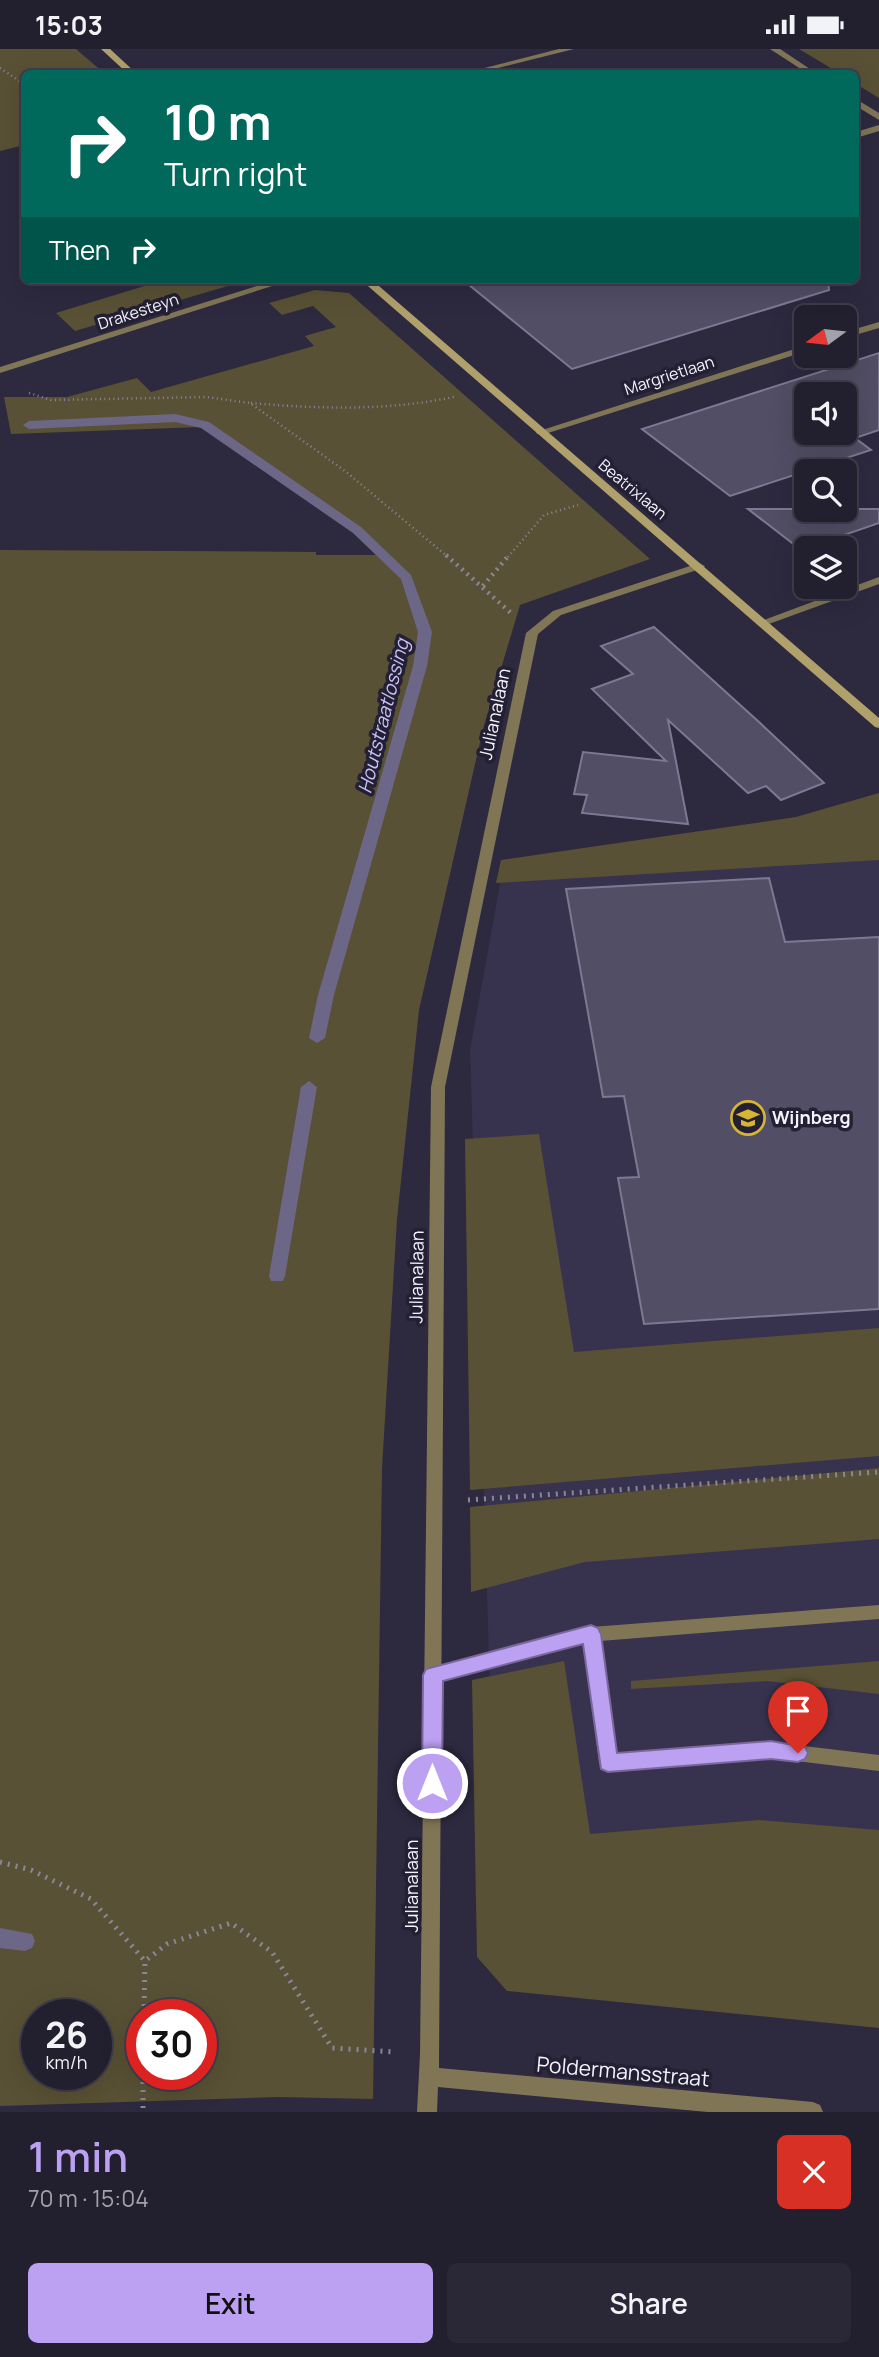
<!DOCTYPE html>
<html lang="en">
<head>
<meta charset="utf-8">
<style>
  body { margin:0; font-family:Manrope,sans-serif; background:#2a2737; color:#f1f3f6; height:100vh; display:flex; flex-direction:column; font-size:26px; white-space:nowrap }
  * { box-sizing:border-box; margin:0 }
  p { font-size:23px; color:#a2a2aa }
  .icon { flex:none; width:38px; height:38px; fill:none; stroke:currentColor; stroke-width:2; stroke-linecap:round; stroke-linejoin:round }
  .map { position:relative; height:2063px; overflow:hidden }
  .drawer { display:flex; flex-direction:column; background:#221f2f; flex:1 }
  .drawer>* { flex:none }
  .guide { position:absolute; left:21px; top:21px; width:838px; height:214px; border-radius:10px; box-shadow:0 7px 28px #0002,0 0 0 2px #3f3d4b; background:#00695c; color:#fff; overflow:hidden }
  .needle { width:46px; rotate:255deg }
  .tools { position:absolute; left:794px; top:256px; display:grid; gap:14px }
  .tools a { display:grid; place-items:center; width:63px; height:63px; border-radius:10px; background:#221f2f; box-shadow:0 7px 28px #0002,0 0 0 2px #3f3d4b; font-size:35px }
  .speed { position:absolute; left:21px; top:1950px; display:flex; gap:14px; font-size:35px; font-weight:700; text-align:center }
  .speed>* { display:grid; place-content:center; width:91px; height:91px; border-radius:50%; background:#221f2f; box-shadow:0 7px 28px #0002,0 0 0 2px #3f3d4b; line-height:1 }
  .speed small { font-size:18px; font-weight:400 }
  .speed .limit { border:10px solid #d22; background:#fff; color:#111 }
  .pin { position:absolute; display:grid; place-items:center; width:60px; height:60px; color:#fff; margin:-72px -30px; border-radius:50% 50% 50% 0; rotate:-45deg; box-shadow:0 0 7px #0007 }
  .pin .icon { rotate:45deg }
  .me { position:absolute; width:77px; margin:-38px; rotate:0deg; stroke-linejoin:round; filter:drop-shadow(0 0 5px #0008) }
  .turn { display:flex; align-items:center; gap:24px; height:147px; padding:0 28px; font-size:32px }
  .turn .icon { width:91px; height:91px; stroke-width:2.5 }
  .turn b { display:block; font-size:49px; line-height:60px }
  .then { display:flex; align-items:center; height:66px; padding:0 28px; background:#0003; gap:14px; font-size:26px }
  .round { display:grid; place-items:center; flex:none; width:74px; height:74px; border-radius:10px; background:#2a2737 }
  .overview { display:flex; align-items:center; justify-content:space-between; height:119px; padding:0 28px }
  h1 { font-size:42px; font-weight:600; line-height:52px; color:#bca0f2 }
  .primary-button { display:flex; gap:14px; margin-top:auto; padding:14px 28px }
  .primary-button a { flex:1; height:80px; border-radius:10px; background:#bca0f2; color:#111; font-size:28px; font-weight:600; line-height:80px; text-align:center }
  .primary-button a+a { background:#2a2737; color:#f1f3f6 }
  .status { display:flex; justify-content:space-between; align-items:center; height:49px; padding:0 35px; background:#221f2f; direction:ltr }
  .status svg { height:19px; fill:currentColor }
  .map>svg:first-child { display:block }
  .built { fill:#37324e }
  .green { fill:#595135; fill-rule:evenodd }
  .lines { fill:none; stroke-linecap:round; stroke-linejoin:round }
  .stream { fill:#6c6786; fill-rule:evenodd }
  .building { fill:#514e65; stroke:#7d7992; stroke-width:2; fill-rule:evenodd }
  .path-far2 { stroke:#8a8799; stroke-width:2.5; stroke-dasharray:1 3.5; stroke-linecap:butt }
  .path-far1 { stroke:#8a8799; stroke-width:4.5; stroke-dasharray:2 5; stroke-linecap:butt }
  .path { stroke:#8a8799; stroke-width:5; stroke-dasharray:2 6; stroke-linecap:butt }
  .lane { fill:#807656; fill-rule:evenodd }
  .street { fill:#807656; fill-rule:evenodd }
  .secondary { fill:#b0a06b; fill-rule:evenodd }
  .route { fill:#bca0f2; stroke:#7a689d; stroke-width:2 }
  .labels { text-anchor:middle; stroke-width:7; stroke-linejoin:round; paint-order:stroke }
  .far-street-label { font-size:16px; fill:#f5f3ff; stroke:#242034 }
  .street-label { font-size:18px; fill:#f5f3ff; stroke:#242034 }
  .poi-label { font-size:18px; font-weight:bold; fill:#f5f3ff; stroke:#242034; text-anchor:start }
  .water-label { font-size:19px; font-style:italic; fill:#c9c0f8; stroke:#242034 }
  .near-street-label { font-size:21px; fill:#f5f3ff; stroke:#242034 }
</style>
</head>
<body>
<div class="status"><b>15:03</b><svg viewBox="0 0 49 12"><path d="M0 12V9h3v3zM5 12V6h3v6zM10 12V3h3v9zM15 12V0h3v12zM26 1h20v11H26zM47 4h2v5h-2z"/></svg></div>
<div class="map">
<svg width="879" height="2063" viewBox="0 0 879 2063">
  <rect width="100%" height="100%" fill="#2d293f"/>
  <!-- built -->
  <path class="built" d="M 879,744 L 879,1971 L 499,1928 L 470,1001 L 504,813 L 800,771 Z"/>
  <!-- green -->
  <g class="green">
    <path d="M 0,0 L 76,0 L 104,24 L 24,24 L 24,96 L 0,102 Z"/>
    <path d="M 799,0 L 879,0 L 879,49 L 856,35 L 856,24 L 839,24 Z"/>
    <path d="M 164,231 L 248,231 L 75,282 L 56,264 Z"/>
    <path d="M 315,241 L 349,244 L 650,510 L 520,556 L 483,680 L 419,961 L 397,1170 L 382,1419 L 373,2050 L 278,2048 L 0,2057 L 0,501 L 316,503 L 316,506 L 381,506 L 358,482 L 201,378 L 11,385 L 4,348 L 67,348 L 137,329 L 151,343 L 314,297 L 305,287 L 336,278 L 313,257 L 282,266 L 269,254 ZM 37,1965 L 96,1965 L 96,2025 L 37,2025 ZM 142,1965 L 201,1965 L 201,2025 L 142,2025 Z"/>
    <path d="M 879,744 L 879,811 L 496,834 L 501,811 L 796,768 Z"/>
    <path d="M 539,1085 L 574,1303 L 879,1279 L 879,1407 L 470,1441 L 465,1090 Z"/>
    <path d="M 879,1419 L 879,1490 L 585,1513 L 471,1543 L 470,1458 Z"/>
    <path d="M 564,1612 L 590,1785 L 759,1771 L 879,1781 L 879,1979 L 507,1942 L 477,1908 L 472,1631 Z"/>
    <path d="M 879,1612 L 879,1645 L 767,1632 L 631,1640 L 631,1632 Z"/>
  </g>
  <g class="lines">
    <!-- stream -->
    <g class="stream">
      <path d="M 175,365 L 209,373 L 361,478 L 411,526 L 432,583 L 427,617 L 334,946 L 325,989 L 317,994 L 309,989 L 318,946 L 413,617 L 418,583 L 401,530 L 353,484 L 201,379 L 175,373 L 29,380 L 23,376 L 29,372 Z"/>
      <path d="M 309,1032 L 317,1038 L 285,1227 L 283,1232 L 271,1232 L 269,1227 L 301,1038 Z"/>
      <path d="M 0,1879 L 32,1885 L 35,1892 L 32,1899 L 25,1902 L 0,1899 Z"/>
    </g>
  </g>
  <!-- building -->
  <g class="building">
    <path d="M 463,231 L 828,231 L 829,241 L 572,320 Z"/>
    <path d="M 879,304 L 879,381 L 855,389 L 871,401 L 730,447 L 642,380 ZM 807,345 L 845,345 L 845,383 L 807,383 Z"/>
    <path d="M 748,460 L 879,460 L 879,474 L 801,501 Z"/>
    <path d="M 654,578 L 759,673 L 824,734 L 781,751 L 766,737 L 748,744 L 668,671 L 688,775 L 582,764 L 587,746 L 574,745 L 583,703 L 666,712 L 592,640 L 633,625 L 601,597 Z"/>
    <path d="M 769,829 L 785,893 L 879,888 L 879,1260 L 644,1275 L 618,1129 L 639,1128 L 624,1047 L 603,1048 L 566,840 Z"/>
  </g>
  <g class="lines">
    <!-- path-far2 -->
    <g class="path-far2">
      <path d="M 0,19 L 24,35"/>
      <path d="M 29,344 L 51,351 L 206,348 L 250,354 L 345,422 L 448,508"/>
      <path d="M 251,354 C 320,360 386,362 454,348"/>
      <path d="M 508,508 L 544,466 L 578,456"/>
    </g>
    <!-- path-far1 -->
    <g class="path-far1">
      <path d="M 446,506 L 511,564"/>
      <path d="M 483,537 L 509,506"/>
    </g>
    <!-- path -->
    <g class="path">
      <path d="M 468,1451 L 879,1423"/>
      <path d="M 0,1813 L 31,1821 L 91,1850 L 145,1912 L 167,1895 L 231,1874 L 272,1903 L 332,1999 L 395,2003"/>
      <path d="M 144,1965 L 145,1912"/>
      <path d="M 143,2025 L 143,2063"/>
    </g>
    <!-- lane -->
    <path class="lane" d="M 879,1556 L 879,1570 L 600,1592 L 616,1706 L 771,1693 L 879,1706 L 879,1722 L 771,1709 L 608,1722 L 602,1720 L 599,1714 L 584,1594 L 433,1633 L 427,1631 L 424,1626 L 427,1621 L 433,1619 L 591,1578 Z"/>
    <!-- street -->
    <g class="street">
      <path d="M 559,0 L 574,0 L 478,24 L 465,24 Z"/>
      <path d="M 770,0 L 780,0 L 816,24 L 807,24 Z"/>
      <path d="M 856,50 L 879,64 L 879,71 L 856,57 Z"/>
      <path d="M 879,76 L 879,82 L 856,89 L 856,83 Z"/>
      <path d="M 276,231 L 291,231 L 0,324 L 0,318 Z"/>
      <path d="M 879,273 L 879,279 L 845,289 L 845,283 Z"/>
      <path d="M 807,296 L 807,302 L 545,385 L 537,385 L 536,383 Z"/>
      <path d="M 699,514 L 705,517 L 703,519 L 561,566 L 538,585 L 445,1038 L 439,2019 L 813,2053 L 820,2056 L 823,2063 L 708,2063 L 438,2038 L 437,2063 L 417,2063 L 420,2005 L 431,1038 L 526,584 L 553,562 Z"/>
      <path d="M 879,528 L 879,535 L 766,576 L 758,576 L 756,574 Z"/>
    </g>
    <!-- secondary -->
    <g class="secondary">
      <path d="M 101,0 L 110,0 L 136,24 L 127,24 Z"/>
      <path d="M 361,231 L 372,231 L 879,669 L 879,679 L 875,678 Z"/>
    </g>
  </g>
  <!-- route -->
  <path class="route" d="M 591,1576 L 598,1579 L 601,1585 L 617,1704 L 771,1692 L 805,1698 L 808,1704 L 805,1710 L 798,1713 L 771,1710 L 608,1723 L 601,1720 L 583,1595 L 443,1632 L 442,1734 L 439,1741 L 432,1743 L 425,1741 L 422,1734 L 423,1626 L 426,1620 Z"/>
  <!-- icons -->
  <defs>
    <g id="school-ring" transform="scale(1.75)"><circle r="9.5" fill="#242034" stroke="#d7b434" stroke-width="1.5"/><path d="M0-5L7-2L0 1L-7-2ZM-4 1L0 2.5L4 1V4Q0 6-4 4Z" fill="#d7b434"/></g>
  </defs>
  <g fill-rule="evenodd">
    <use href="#school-ring" x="748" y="1069"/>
  </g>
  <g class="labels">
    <!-- far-street labels -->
    <g class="far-street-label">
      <text transform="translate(138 262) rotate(-18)" y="6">Drakesteyn</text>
      <text transform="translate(669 326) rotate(-18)" y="6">Margrietlaan</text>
      <text transform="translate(633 440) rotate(40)" y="6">Beatrixlaan</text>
    </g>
    <!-- street labels -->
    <g class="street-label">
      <text transform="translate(495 665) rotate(-78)" y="6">Julianalaan</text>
      <text transform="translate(417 1228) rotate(-89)" y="6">Julianalaan</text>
      <text transform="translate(412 1837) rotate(-90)" y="6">Julianalaan</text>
    </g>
    <!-- poi labels -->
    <g class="poi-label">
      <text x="772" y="1075">Wijnberg</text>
    </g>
    <!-- water labels -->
    <g class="water-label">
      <text transform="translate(383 667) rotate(-76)" y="7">Houtstraatlossing</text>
    </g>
    <!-- near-street labels -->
    <g class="near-street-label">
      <text transform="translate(623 2023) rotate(5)" y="7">Poldermansstraat</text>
    </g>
  </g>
</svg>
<div class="tools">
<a><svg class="needle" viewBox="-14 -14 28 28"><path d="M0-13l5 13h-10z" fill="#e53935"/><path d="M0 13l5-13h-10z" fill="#a2a2aa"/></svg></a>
<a><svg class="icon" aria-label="sound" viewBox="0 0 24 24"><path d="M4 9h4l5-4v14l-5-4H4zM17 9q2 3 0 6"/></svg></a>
<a><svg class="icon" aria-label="search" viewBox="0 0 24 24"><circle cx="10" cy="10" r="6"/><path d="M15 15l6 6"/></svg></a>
<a><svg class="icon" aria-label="layers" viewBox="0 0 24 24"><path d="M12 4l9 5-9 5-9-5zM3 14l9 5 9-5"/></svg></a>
</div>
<div class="speed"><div>26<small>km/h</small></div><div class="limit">30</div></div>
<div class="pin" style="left:798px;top:1704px;background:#d93025"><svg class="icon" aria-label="arrive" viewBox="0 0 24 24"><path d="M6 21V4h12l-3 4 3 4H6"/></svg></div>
<svg class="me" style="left:432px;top:1734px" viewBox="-20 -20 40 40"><circle r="17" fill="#bca0f2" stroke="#fff" stroke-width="3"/><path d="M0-11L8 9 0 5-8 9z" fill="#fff"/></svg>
<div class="guide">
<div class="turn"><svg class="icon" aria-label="right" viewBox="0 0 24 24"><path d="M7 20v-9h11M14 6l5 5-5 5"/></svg><div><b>10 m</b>Turn right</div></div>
<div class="then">Then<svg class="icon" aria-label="right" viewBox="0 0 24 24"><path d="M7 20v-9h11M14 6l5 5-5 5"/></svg></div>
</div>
</div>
<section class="drawer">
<div class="overview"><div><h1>1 min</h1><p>70 m · 15:04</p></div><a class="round" style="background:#d93025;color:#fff"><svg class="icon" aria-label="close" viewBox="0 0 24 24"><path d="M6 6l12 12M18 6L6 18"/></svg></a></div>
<div class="primary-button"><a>Exit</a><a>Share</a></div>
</section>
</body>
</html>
